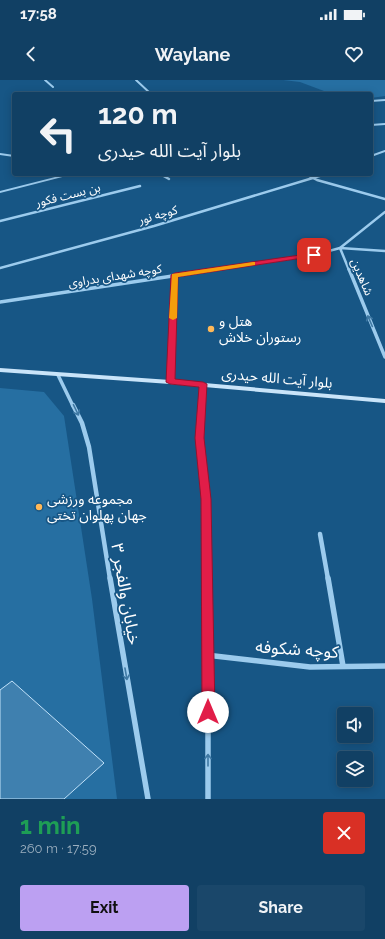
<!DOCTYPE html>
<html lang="en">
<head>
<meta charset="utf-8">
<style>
  body { margin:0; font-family:Raleway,"Noto Sans Arabic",sans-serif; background:#1a476a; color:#f1f3f6; height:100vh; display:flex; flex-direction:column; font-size:15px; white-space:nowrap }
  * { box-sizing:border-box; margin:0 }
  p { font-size:13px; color:#9cafbf }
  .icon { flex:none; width:22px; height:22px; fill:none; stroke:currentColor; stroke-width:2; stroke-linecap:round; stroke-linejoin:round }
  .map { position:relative; height:719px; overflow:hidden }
  .sheet { display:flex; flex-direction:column; background:#114064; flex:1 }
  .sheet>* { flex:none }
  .hud { position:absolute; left:12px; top:12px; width:361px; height:84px; border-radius:4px; box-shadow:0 2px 10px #0003,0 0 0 1px #305978; background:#114064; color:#f1f3f6; overflow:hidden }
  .fabs { position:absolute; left:337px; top:627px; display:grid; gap:8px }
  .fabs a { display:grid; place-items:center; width:36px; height:36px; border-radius:4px; background:#114064; box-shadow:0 2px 10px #0003,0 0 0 1px #305978; font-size:20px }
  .pin { position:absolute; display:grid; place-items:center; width:34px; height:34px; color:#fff; margin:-17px; border-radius:8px; box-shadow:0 2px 6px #0006 }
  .me { position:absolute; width:44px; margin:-22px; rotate:0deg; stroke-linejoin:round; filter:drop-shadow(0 0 3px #0008) }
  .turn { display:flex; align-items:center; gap:14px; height:84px; padding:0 20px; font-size:18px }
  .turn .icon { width:52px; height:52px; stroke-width:2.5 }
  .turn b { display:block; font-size:28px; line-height:34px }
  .round { display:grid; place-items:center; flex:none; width:42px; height:42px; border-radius:4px; background:#1a476a }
  .summary { display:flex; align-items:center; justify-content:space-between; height:68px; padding:0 20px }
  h1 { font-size:24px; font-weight:700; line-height:30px; color:#1e9e55 }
  .primary-button { display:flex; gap:8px; margin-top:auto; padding:8px 20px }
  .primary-button a { flex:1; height:46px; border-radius:4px; background:#bca0f2; color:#111; font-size:16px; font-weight:700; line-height:46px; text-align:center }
  .primary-button a+a { background:#1a476a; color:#f1f3f6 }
  .status { display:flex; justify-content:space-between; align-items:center; height:28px; padding:0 20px; background:#114064; direction:ltr }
  .status svg { height:11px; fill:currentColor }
  header { display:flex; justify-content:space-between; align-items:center; height:52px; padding:0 20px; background:#114064; font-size:18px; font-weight:700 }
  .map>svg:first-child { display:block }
  .green { fill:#266fa2 }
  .building { fill:#3f80af; stroke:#c1e2fa }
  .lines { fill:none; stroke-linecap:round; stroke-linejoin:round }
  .minor-far4 { stroke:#9ccbed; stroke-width:2 }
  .minor-far3 { stroke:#9ccbed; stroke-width:2.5 }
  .minor-far2 { stroke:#9ccbed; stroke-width:3.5 }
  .minor-far1 { stroke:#9ccbed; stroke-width:4.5 }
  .minor { stroke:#9ccbed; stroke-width:5.5 }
  .tertiary { fill:#9ccbed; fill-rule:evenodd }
  .secondary { fill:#c9e4f9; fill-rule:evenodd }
  .oneway { stroke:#3f79a4 }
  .route { fill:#e11d48; stroke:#92132f }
  .slow { fill:#f59e0b }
  .poi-dot { fill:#ffb858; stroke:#175685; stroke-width:1.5 }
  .labels { text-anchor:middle; stroke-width:3.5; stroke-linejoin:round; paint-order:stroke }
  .far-street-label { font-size:12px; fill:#fff; stroke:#175685 }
  .poi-label { font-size:14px; fill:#fff; stroke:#175685; text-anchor:start }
  .street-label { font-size:14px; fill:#fff; stroke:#175685 }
  .near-street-label { font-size:17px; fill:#fff; stroke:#175685 }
</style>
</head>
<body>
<div class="status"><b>17:58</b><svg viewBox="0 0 49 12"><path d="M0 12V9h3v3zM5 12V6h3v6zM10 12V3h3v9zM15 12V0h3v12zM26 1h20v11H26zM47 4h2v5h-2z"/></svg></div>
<header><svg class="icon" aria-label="back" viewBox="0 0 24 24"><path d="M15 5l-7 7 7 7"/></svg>Waylane<svg class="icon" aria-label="heart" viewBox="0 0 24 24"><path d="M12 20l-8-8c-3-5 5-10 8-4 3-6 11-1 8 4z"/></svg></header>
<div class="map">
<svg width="385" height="719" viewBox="0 0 385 719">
  <rect width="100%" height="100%" fill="#175685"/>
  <!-- green -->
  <g class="green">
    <path d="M 283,0 L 385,0 L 385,16 L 371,18 L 371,14 L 332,14 L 300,2 Z"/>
    <path d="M 0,308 L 44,312 L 64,336 L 92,519 L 117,719 L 0,719 Z"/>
  </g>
  <!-- building -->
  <path class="building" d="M 12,601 L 104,683 L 64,719 L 0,719 L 0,610 Z"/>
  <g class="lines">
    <!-- minor-far4 -->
    <g class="minor-far4">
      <path d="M 45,0 L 53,7"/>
      <path d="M 136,0 L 151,14"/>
      <path d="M 0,74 L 14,76"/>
      <path d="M 371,76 L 385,71"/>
    </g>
    <!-- minor-far3 -->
    <g class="minor-far3">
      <path d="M 160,94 L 169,99"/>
      <path d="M 305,94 L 317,100 L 385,119"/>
      <path d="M 0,141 L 140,106"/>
      <path d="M 0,188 L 154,146 L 326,94"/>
      <path d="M 212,190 L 314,175 L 340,168 L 385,132"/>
      <path d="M 349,190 L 340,168 L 385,171"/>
    </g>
    <!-- minor-far2 -->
    <g class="minor-far2">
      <path d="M 349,189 L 385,277"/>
      <path d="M 0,222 L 219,189"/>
      <path d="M 58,295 L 73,326"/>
      <path d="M 170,302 L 175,195"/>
      <path d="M 202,326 L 203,304"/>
    </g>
    <!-- minor-far1 -->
    <g class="minor-far1">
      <path d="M 73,325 L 82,343 L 89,367 L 110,499"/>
      <path d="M 202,325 L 200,358 L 206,419 L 208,499"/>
      <path d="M 320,454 L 328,499"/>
    </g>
    <!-- minor -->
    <g class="minor">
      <path d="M 110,498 L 148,719"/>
      <path d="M 208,498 L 208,719"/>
      <path d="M 328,498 L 343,586"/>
      <path d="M 206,575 L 310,587 L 385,586"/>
    </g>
    <!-- tertiary -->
    <g class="tertiary">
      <path d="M 385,19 L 385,21 L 371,22 L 371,20 Z"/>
      <path d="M 385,43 L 385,45 L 371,46 L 371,44 Z"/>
      <path d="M 67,94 L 74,94 L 0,113 L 0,111 Z"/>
    </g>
    <!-- secondary -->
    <path class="secondary" d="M 0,288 L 170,300 L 385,319 L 385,323 L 170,304 L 0,292 Z"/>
  </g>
  <!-- one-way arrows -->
  <defs><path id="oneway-shaft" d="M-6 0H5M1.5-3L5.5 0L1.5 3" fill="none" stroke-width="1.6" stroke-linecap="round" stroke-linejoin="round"/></defs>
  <g class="oneway">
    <use href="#oneway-shaft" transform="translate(370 241) rotate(-113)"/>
    <use href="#oneway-shaft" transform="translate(76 330) rotate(64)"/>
    <use href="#oneway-shaft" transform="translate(126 594) rotate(80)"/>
    <use href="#oneway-shaft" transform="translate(208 680) rotate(-90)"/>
  </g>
  <!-- route -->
  <path class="route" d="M 314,173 L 316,174 L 316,176 L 178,197 L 175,299 L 203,302 L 207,304 L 204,358 L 211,419 L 215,632 L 213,635 L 208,637 L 204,635 L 202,632 L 201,419 L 195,358 L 199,307 L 170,304 L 166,302 L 171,195 L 175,193 Z"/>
  <!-- slow -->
  <path class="slow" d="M 253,182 L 255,182 L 255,185 L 178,197 L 177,238 L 173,240 L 169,238 L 172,194 Z"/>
  <!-- markers -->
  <g class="poi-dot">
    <circle cx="211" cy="249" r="4"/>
    <circle cx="39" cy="427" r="4"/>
  </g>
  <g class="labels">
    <!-- far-street labels -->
    <g class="far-street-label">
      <text transform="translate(68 115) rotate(-14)" y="4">بن بست فکور</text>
      <text transform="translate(158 135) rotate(-16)" y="4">کوچه نور</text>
      <text transform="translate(115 196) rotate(-9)" y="4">کوچه شهدای بدراوی</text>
      <text transform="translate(362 197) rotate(67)" y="4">شاهدین</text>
    </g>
    <!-- poi labels -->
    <g class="poi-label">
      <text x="219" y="246">هتل و<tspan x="219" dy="16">رستوران خلاش</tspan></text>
      <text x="47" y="424">مجموعه ورزشی<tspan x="47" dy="16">جهان پهلوان تختی</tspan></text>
    </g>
    <!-- street labels -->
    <g class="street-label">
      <text transform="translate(277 298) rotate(5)" y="5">بلوار آیت الله حیدری</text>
    </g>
    <!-- near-street labels -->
    <g class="near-street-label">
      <text transform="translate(126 514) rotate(80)" y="6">خیابان والفجر ۳</text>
      <text transform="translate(297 569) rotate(4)" y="6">کوچه شکوفه</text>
    </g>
  </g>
</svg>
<div class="fabs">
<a><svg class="icon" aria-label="sound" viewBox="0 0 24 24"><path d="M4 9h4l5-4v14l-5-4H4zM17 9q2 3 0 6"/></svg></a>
<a><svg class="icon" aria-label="layers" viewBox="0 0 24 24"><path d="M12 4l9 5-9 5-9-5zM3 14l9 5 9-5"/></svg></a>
</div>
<div class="pin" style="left:314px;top:175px;background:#d93025"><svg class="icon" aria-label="arrive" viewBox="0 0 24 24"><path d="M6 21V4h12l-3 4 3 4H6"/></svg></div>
<svg class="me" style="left:208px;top:632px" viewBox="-20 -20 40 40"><circle r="19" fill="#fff"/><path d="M0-13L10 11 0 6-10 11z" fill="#e11d48"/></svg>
<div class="hud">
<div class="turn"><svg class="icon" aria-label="left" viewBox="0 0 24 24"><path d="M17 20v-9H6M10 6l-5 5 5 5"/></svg><div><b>120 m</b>بلوار آیت الله حیدری</div></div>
</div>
</div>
<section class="sheet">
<div class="summary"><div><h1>1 min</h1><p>260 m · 17:59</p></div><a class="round" style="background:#d93025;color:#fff"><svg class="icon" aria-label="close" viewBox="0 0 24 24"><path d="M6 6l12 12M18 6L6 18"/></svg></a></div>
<div class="primary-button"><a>Exit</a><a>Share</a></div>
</section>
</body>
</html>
